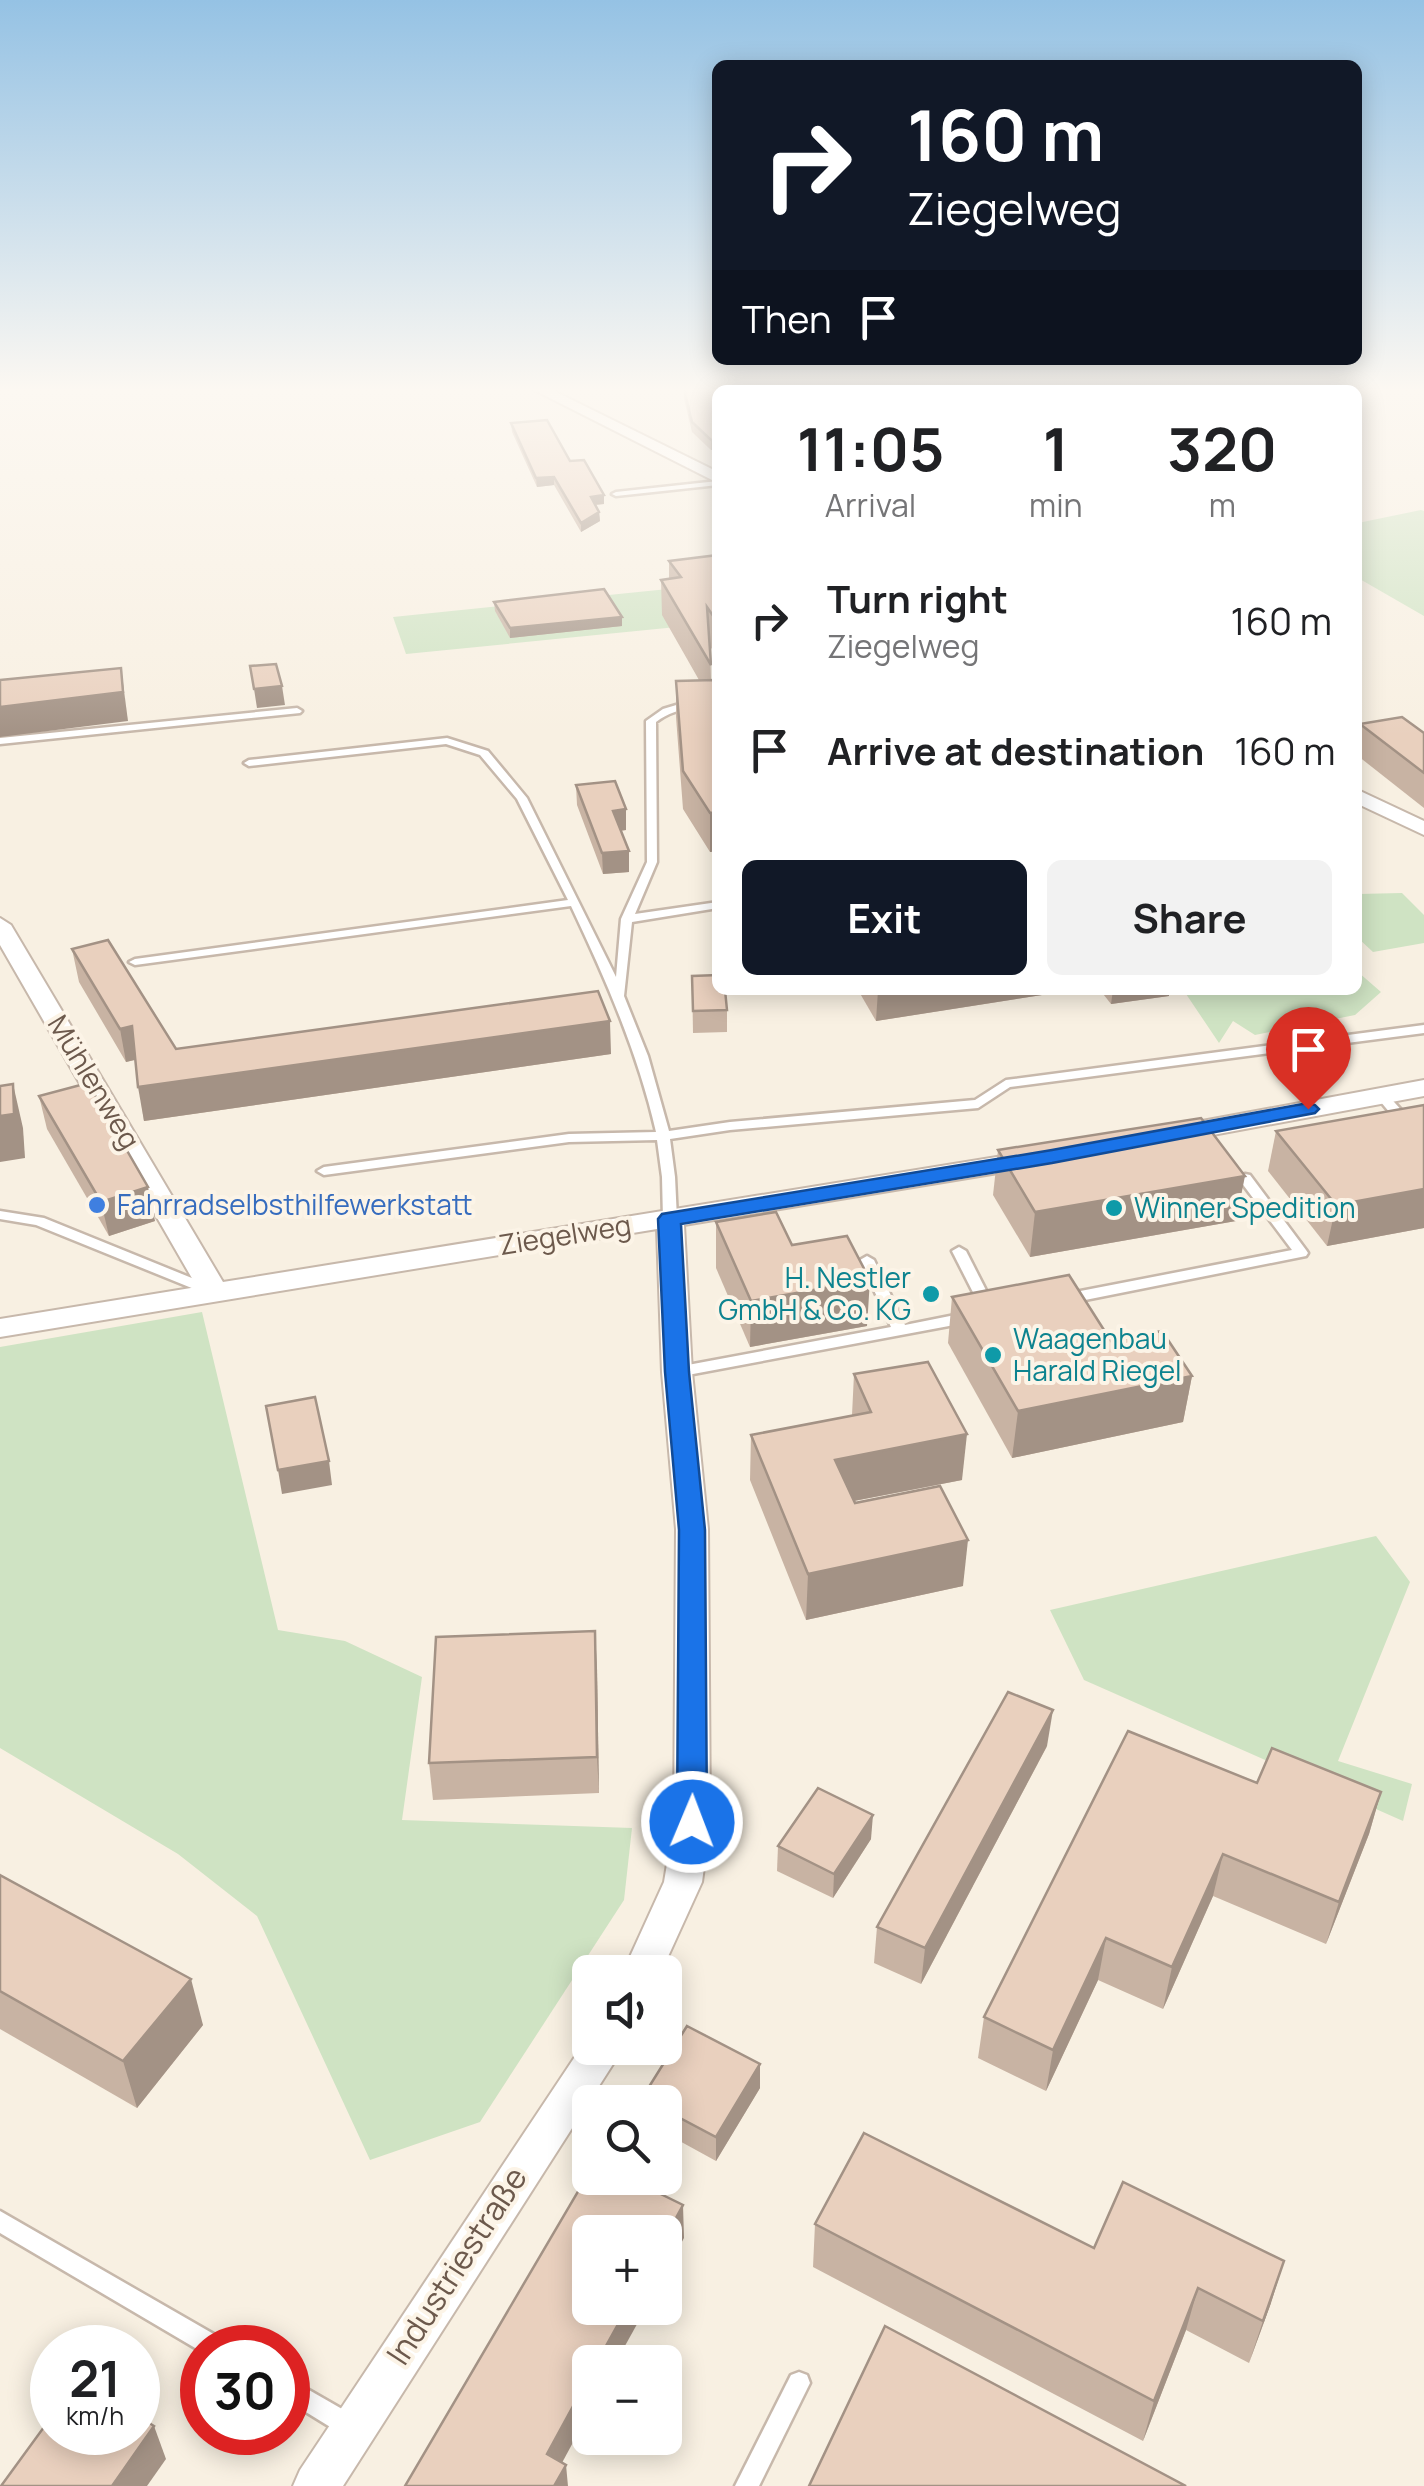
<!DOCTYPE html>
<html lang="en">
<head>
<meta charset="utf-8">
<style>
  body { margin:0; font-family:Manrope,sans-serif; background:#f2f2f2; color:#202124; height:100vh; display:flex; flex-direction:column; font-size:38px; white-space:nowrap }
  * { box-sizing:border-box; margin:0 }
  p { font-size:32px; color:#757577 }
  .icon { flex:none; width:55px; height:55px; fill:none; stroke:currentColor; stroke-width:2; stroke-linecap:round; stroke-linejoin:round }
  .map { position:relative; flex:1; overflow:hidden }
  .side { position:absolute; left:712px; top:385px; width:650px; height:610px; display:flex; flex-direction:column; background:#fff; border-radius:15px; box-shadow:0 5px 25px #0003 }
  .side>* { flex:none }
  .guide { position:absolute; left:712px; top:60px; width:650px; height:305px; border-radius:15px; box-shadow:0 5px 25px #0003; background:#111827; color:#fff; overflow:hidden }
  .tools { position:absolute; left:572px; top:1955px; display:grid; gap:20px }
  .tools a { display:grid; place-items:center; width:110px; height:110px; border-radius:15px; background:#fff; box-shadow:0 5px 25px #0003; font-size:50px }
  .speed { position:absolute; left:30px; top:2325px; display:flex; gap:20px; font-size:50px; font-weight:700; text-align:center }
  .speed>* { display:grid; place-content:center; width:130px; height:130px; border-radius:50%; background:#fff; box-shadow:0 5px 25px #0003; line-height:1 }
  .speed small { font-size:25px; font-weight:400 }
  .speed .limit { border:15px solid #d22; background:#fff; color:#111 }
  .pin { position:absolute; display:grid; place-items:center; width:85px; height:85px; color:#fff; margin:-102px -42px; border-radius:50% 50% 50% 0; rotate:-45deg; box-shadow:0 0 10px #0007 }
  .pin .icon { rotate:45deg }
  .me { position:absolute; width:110px; margin:-55px; rotate:1deg; stroke-linejoin:round; filter:drop-shadow(0 0 8px #0008) }
  .turn { display:flex; align-items:center; gap:35px; height:210px; padding:0 30px; font-size:45px }
  .turn .icon { width:130px; height:130px; stroke-width:2.5 }
  .turn b { display:block; font-size:70px; line-height:85px }
  .then { display:flex; align-items:center; height:95px; padding:0 30px; background:#0003; gap:20px; font-size:38px }
  .eta { display:flex; justify-content:space-evenly; align-items:center; height:170px; text-align:center }
  .eta b { font-size:60px; font-weight:700; line-height:70px }
  .primary-button { display:flex; gap:20px; margin-top:auto; padding:20px 30px }
  .primary-button a { flex:1; height:115px; border-radius:15px; background:#111827; color:#fff; font-size:40px; font-weight:700; line-height:115px; text-align:center }
  .primary-button a+a { background:#f2f2f2; color:#202124 }
  ul { padding:0; list-style:none }
  li { display:flex; align-items:center; gap:30px; height:130px; padding:0 30px }
  li div { flex:1 }
  li b { display:block; font-size:38px }
  li em { font-style:normal }
  .map>svg:first-child { display:block }
  .green { fill:#cfe3c3 }
  .lines { fill:none; stroke-linecap:round; stroke-linejoin:round }
  .lane-casing { stroke:#c7b8ab; stroke-width:5 }
  .street-casing { stroke:#c7b8ab; stroke-width:4 }
  .lane { fill:#fff; fill-rule:evenodd }
  .street { fill:#fff; fill-rule:evenodd }
  .wall { fill:#c8b3a3 }
  .shaded-wall { fill:#a39285 }
  .building { fill:#e9d0be; stroke:#a39285; stroke-width:2.5 }
  .route { fill:#1a73e8; stroke:#114b97; stroke-width:2.5 }
  .shop-dot { fill:#3f7fe0; stroke:#fcf4e7; stroke-width:4 }
  .culture-dot { fill:#0f9aa8; stroke:#fcf4e7; stroke-width:4 }
  .labels { text-anchor:middle; stroke-width:8; stroke-linejoin:round; paint-order:stroke }
  .street-label { font-size:28px; fill:#6c594c; stroke:#fcf4e7 }
  .shop-label { font-size:28px; fill:#366cbe; stroke:#fcf4e7; text-anchor:start }
  .culture-label { font-size:28px; fill:#0d838f; stroke:#fcf4e7; text-anchor:start }
  .near-street-label { font-size:32px; fill:#6c594c; stroke:#fcf4e7 }
</style>
</head>
<body>
<div class="map">
<svg width="1424" height="2486" viewBox="0 0 1424 2486">
  <rect width="100%" height="100%" fill="#f8f0e2"/>
  <!-- green -->
  <g class="green">
    <path d="M 1421,510 L 1424,511 L 1424,616 L 1358,578 L 1358,523 Z"/>
    <path d="M 717,584 L 717,623 L 406,654 L 393,617 Z"/>
    <path d="M 1402,893 L 1424,915 L 1424,943 L 1373,952 L 1358,938 L 1358,894 Z"/>
    <path d="M 1358,972 L 1381,992 L 1355,1015 L 1255,1035 L 1233,1021 L 1219,1043 L 1184,991 L 1358,990 Z"/>
    <path d="M 202,1312 L 278,1630 L 345,1641 L 422,1677 L 402,1820 L 632,1828 L 624,1900 L 480,2122 L 370,2160 L 257,1916 L 178,1854 L 0,1748 L 0,1347 Z"/>
    <path d="M 1376,1536 L 1410,1582 L 1338,1761 L 1412,1784 L 1403,1821 L 1084,1680 L 1050,1610 Z"/>
  </g>
  <g class="lines">
    <!-- lane casing -->
    <g class="lane-casing">
      <g id="lane">
        <path d="M 718,481 L 718,485 L 616,496 L 612,494 L 616,492 Z"/>
        <path d="M 683,703 L 700,703 L 718,707 L 718,713 C 694,707 676,707 656,722 L 657,862 L 635,914 L 718,902 L 718,908 L 632,922 L 624,996 L 648,1056 L 669,1131 L 730,1122 L 975,1100 L 1006,1080 L 1424,1025 L 1424,1033 L 1010,1087 L 978,1108 L 730,1130 L 670,1139 L 675,1177 L 677,1219 L 670,1223 L 663,1219 L 662,1177 L 657,1140 L 569,1142 L 324,1175 L 317,1171 L 324,1167 L 569,1134 L 656,1132 C 638,1053 606,980 571,906 L 135,965 L 129,962 L 135,959 L 568,900 L 517,799 L 480,755 L 446,744 L 249,766 L 244,763 L 249,760 L 447,738 L 488,751 L 527,798 L 616,977 L 621,919 L 647,862 L 646,721 L 663,709 Z"/>
        <path d="M 297,708 L 302,711 L 300,713 L 0,744 L 0,738 Z"/>
        <path d="M 1381,1091 L 1385,1092 L 1414,1124 L 1424,1122 L 1424,1130 L 1406,1132 L 1375,1095 Z"/>
        <path d="M 1245,1174 L 1250,1175 L 1306,1250 L 1308,1253 L 1306,1256 L 1065,1304 L 1060,1302 L 1058,1299 L 1065,1294 L 1292,1250 L 1238,1178 Z"/>
        <path d="M 0,1211 L 44,1218 L 214,1287 L 216,1290 L 209,1295 L 204,1293 L 36,1225 L 0,1219 Z"/>
        <path d="M 959,1247 L 966,1251 L 995,1308 L 993,1311 L 988,1313 L 981,1308 L 952,1251 Z"/>
        <path d="M 867,1256 L 874,1260 L 905,1325 L 965,1313 L 972,1318 L 965,1323 L 677,1377 L 670,1372 L 677,1367 L 891,1327 L 860,1260 Z"/>
        <path d="M 0,2211 L 224,2340 L 227,2348 L 202,2348 L 202,2352 L 0,2233 Z"/>
        <path d="M 799,2372 L 807,2375 L 810,2383 L 759,2486 L 735,2486 L 791,2375 Z"/>
        <path d="M 288,2378 L 356,2417 L 359,2425 L 356,2433 L 348,2436 L 340,2433 L 288,2401 Z"/>
      </g>
    </g>
    <!-- street casing -->
    <g class="street-casing">
      <g id="street">
        <path d="M 530,388 L 548,388 L 718,472 L 718,483 Z"/>
        <path d="M 1358,790 L 1424,821 L 1424,835 L 1358,804 Z"/>
        <path d="M 0,918 L 11,925 L 223,1282 L 1034,1151 L 1047,1159 L 1034,1167 L 684,1225 L 692,1372 L 708,1529 L 710,1822 L 702,1882 L 661,1972 L 623,1972 L 664,1882 L 674,1822 L 676,1529 L 662,1372 L 657,1229 L 0,1337 L 0,1319 L 197,1287 L 0,945 Z"/>
        <path d="M 1424,1080 L 1424,1096 L 1175,1142 L 1162,1134 L 1175,1126 Z"/>
        <path d="M 590,2034 L 590,2048 L 621,2048 L 615,2061 L 343,2486 L 293,2486 L 300,2470 Z"/>
      </g>
    </g>
    <!-- lane -->
    <use href="#lane" class="lane"/>
    <!-- street -->
    <use href="#street" class="street"/>
  </g>
  <!-- wall -->
  <g class="wall">
    <path d="M 684,389 L 718,390 L 718,449 L 711,450 L 692,432 L 684,399 Z"/>
    <path d="M 511,423 L 570,461 L 604,495 L 604,504 L 596,505 L 599,512 L 600,521 L 581,532 L 554,485 L 537,487 L 512,432 Z"/>
    <path d="M 718,555 L 718,659 L 710,646 L 711,680 L 718,704 L 718,851 L 710,852 L 683,809 L 676,717 L 676,681 L 699,680 L 662,615 L 661,580 L 669,579 L 669,561 Z"/>
    <path d="M 494,602 L 622,617 L 622,626 L 510,638 L 495,611 Z"/>
    <path d="M 1360,724 L 1424,733 L 1424,808 L 1358,756 L 1358,738 Z"/>
    <path d="M 576,785 L 626,809 L 626,830 L 621,831 L 629,872 L 603,874 L 577,805 Z"/>
    <path d="M 72,949 L 176,1049 L 611,1054 L 144,1121 L 135,1060 L 126,1062 L 79,982 Z"/>
    <path d="M 692,976 L 727,1010 L 727,1032 L 693,1033 Z"/>
    <path d="M 858,990 L 1055,990 L 1055,993 L 876,1021 Z"/>
    <path d="M 1100,990 L 1169,990 L 1169,996 L 1111,1004 Z"/>
    <path d="M 39,1096 L 155,1221 L 109,1236 L 47,1129 Z"/>
    <path d="M 1424,1105 L 1424,1228 L 1327,1246 L 1268,1171 L 1276,1131 Z"/>
    <path d="M 998,1150 L 1236,1221 L 1030,1257 L 993,1195 Z"/>
    <path d="M 716,1222 L 792,1245 L 867,1326 L 750,1347 L 716,1268 Z"/>
    <path d="M 952,1297 L 1192,1376 L 1183,1422 L 1012,1458 L 948,1343 Z"/>
    <path d="M 854,1374 L 962,1480 L 854,1501 L 855,1503 L 963,1586 L 806,1620 L 750,1480 L 751,1435 L 852,1415 Z"/>
    <path d="M 597,1668 L 599,1793 L 433,1800 L 429,1763 Z"/>
    <path d="M 1047,1746 L 921,1984 L 874,1963 L 877,1927 Z"/>
    <path d="M 1257,1783 L 1381,1792 L 1369,1834 L 1326,1944 L 1213,1896 L 1163,2009 L 1098,1980 L 1046,2091 L 978,2058 L 984,2017 Z"/>
    <path d="M 871,1839 L 833,1898 L 777,1871 L 778,1846 Z"/>
    <path d="M 0,1875 L 203,2025 L 137,2108 L 0,2029 Z"/>
    <path d="M 760,2088 L 716,2161 L 665,2133 L 665,2102 L 642,2102 L 642,2098 Z"/>
    <path d="M 815,2224 L 1094,2248 L 1271,2303 L 1249,2363 L 1186,2330 L 1143,2441 L 813,2267 Z"/>
  </g>
  <!-- shaded-wall -->
  <g class="shaded-wall">
    <path d="M 718,439 L 718,449 L 711,450 L 711,440 Z"/>
    <path d="M 554,477 L 554,485 L 537,487 L 536,478 Z"/>
    <path d="M 604,495 L 604,504 L 591,505 L 591,497 Z"/>
    <path d="M 599,512 L 600,521 L 581,532 L 581,523 Z"/>
    <path d="M 622,617 L 622,626 L 510,638 L 510,628 Z"/>
    <path d="M 121,668 L 128,721 L 0,737 L 0,707 Z"/>
    <path d="M 282,686 L 285,705 L 257,708 L 254,689 Z"/>
    <path d="M 626,809 L 626,830 L 614,831 L 613,811 Z"/>
    <path d="M 718,812 L 718,851 L 710,852 L 710,813 Z"/>
    <path d="M 629,851 L 629,872 L 603,874 L 602,853 Z"/>
    <path d="M 878,990 L 1055,990 L 1055,993 L 876,1021 Z"/>
    <path d="M 1113,990 L 1169,990 L 1169,996 L 1111,1004 Z"/>
    <path d="M 610,1021 L 611,1054 L 144,1121 L 138,1087 Z"/>
    <path d="M 132,1026 L 138,1059 L 126,1062 L 120,1029 Z"/>
    <path d="M 13,1084 L 23,1128 L 25,1158 L 0,1162 L 0,1116 Z"/>
    <path d="M 1245,1176 L 1236,1221 L 1030,1257 L 1035,1212 Z"/>
    <path d="M 148,1187 L 155,1221 L 109,1236 L 101,1202 Z"/>
    <path d="M 1424,1189 L 1424,1228 L 1327,1246 L 1336,1205 Z"/>
    <path d="M 870,1280 L 867,1326 L 750,1347 L 751,1301 Z"/>
    <path d="M 1192,1376 L 1183,1422 L 1012,1458 L 1018,1411 Z"/>
    <path d="M 967,1434 L 962,1480 L 833,1505 L 835,1460 Z"/>
    <path d="M 329,1461 L 332,1485 L 282,1494 L 278,1470 Z"/>
    <path d="M 968,1540 L 963,1586 L 806,1620 L 808,1574 Z"/>
    <path d="M 595,1631 L 597,1668 L 599,1793 L 597,1757 Z"/>
    <path d="M 1053,1710 L 1047,1746 L 921,1984 L 925,1948 Z"/>
    <path d="M 1381,1792 L 1369,1834 L 1326,1944 L 1339,1902 Z"/>
    <path d="M 873,1815 L 871,1839 L 833,1898 L 834,1874 Z"/>
    <path d="M 1223,1854 L 1213,1896 L 1163,2009 L 1172,1967 Z"/>
    <path d="M 1106,1938 L 1098,1980 L 1046,2091 L 1053,2050 Z"/>
    <path d="M 191,1979 L 203,2025 L 137,2108 L 123,2061 Z"/>
    <path d="M 760,2064 L 760,2088 L 716,2161 L 716,2137 Z"/>
    <path d="M 683,2205 L 684,2238 L 665,2273 L 665,2238 Z"/>
    <path d="M 1284,2261 L 1271,2303 L 1249,2363 L 1263,2321 Z"/>
    <path d="M 1198,2288 L 1186,2330 L 1143,2441 L 1154,2401 Z"/>
    <path d="M 627,2308 L 646,2308 L 616,2362 L 597,2362 Z"/>
    <path d="M 590,2375 L 590,2411 L 550,2485 L 547,2454 Z"/>
    <path d="M 154,2426 L 166,2459 L 147,2486 L 112,2486 Z"/>
    <path d="M 566,2465 L 568,2486 L 554,2486 Z"/>
  </g>
  <!-- building -->
  <g class="building">
    <path d="M 696,388 L 735,388 L 735,390 L 718,390 L 718,439 L 711,440 L 692,422 L 684,389 Z"/>
    <path d="M 547,420 L 570,461 L 584,460 L 604,495 L 591,497 L 599,512 L 581,523 L 554,477 L 536,478 L 511,423 Z"/>
    <path d="M 718,555 L 718,623 L 707,607 L 711,665 L 661,580 L 681,577 L 669,561 Z"/>
    <path d="M 604,589 L 622,617 L 510,628 L 494,602 Z"/>
    <path d="M 276,664 L 282,686 L 254,689 L 250,666 Z"/>
    <path d="M 121,668 L 123,692 L 0,707 L 0,680 Z"/>
    <path d="M 715,680 L 718,704 L 718,812 L 710,813 L 683,771 L 676,681 Z"/>
    <path d="M 1402,717 L 1424,733 L 1424,773 L 1360,724 Z"/>
    <path d="M 615,781 L 626,809 L 613,811 L 629,851 L 602,853 L 576,785 Z"/>
    <path d="M 108,940 L 176,1049 L 598,991 L 610,1021 L 138,1087 L 132,1026 L 120,1029 L 72,949 Z"/>
    <path d="M 718,975 L 718,990 L 725,990 L 727,1010 L 693,1011 L 692,976 Z"/>
    <path d="M 88,1083 L 148,1187 L 101,1202 L 39,1096 Z"/>
    <path d="M 13,1084 L 14,1114 L 0,1116 L 0,1086 Z"/>
    <path d="M 1424,1105 L 1424,1189 L 1336,1205 L 1276,1131 Z"/>
    <path d="M 1201,1118 L 1245,1176 L 1035,1212 L 998,1150 Z"/>
    <path d="M 776,1212 L 792,1245 L 847,1236 L 870,1280 L 751,1301 L 716,1222 Z"/>
    <path d="M 1069,1275 L 1111,1341 L 1162,1331 L 1192,1376 L 1018,1411 L 952,1297 Z"/>
    <path d="M 928,1362 L 967,1434 L 835,1460 L 855,1503 L 940,1486 L 968,1540 L 808,1574 L 751,1435 L 871,1412 L 854,1374 Z"/>
    <path d="M 315,1397 L 329,1461 L 278,1470 L 266,1406 Z"/>
    <path d="M 595,1631 L 597,1757 L 429,1763 L 436,1637 Z"/>
    <path d="M 1008,1692 L 1053,1710 L 925,1948 L 877,1927 Z"/>
    <path d="M 1128,1731 L 1257,1783 L 1272,1748 L 1381,1792 L 1339,1902 L 1223,1854 L 1172,1967 L 1106,1938 L 1053,2050 L 984,2017 Z"/>
    <path d="M 818,1788 L 873,1815 L 834,1874 L 778,1846 Z"/>
    <path d="M 0,1875 L 191,1979 L 123,2061 L 0,1991 Z"/>
    <path d="M 687,2026 L 760,2064 L 716,2137 L 665,2110 L 665,2102 L 651,2102 L 642,2098 Z"/>
    <path d="M 864,2133 L 1094,2248 L 1123,2182 L 1284,2261 L 1263,2321 L 1198,2288 L 1154,2401 L 815,2224 Z"/>
    <path d="M 590,2171 L 590,2178 L 628,2178 L 683,2205 L 665,2238 L 665,2232 L 590,2232 L 590,2308 L 627,2308 L 597,2362 L 590,2362 L 590,2375 L 547,2454 L 566,2465 L 554,2486 L 405,2486 Z"/>
    <path d="M 885,2326 L 1186,2486 L 809,2486 Z"/>
    <path d="M 52,2416 L 52,2432 L 138,2432 L 138,2416 L 154,2426 L 112,2486 L 1,2486 Z"/>
  </g>
  <!-- sky -->
  <linearGradient id="sky" x2="0" y2="1"><stop stop-color="#95c2e4"/><stop offset="0.53" stop-color="#fcf8f2"/><stop offset="1" stop-color="#fcf8f2" stop-opacity="0"/></linearGradient>
  <rect width="1424" height="736" fill="url(#sky)"/>
  <!-- route -->
  <path class="route" d="M 1308,1103 L 1315,1105 L 1319,1109 L 1315,1113 L 1052,1163 L 681,1224 L 689,1372 L 705,1530 L 707,1822 L 703,1830 L 692,1834 L 682,1830 L 677,1822 L 679,1530 L 665,1372 L 658,1219 L 662,1214 L 1052,1150 Z"/>
  <!-- markers -->
  <circle class="shop-dot" cx="97" cy="1205" r="10"/>
  <g class="culture-dot">
    <circle cx="1114" cy="1208" r="10"/>
    <circle cx="931" cy="1294" r="10"/>
    <circle cx="993" cy="1355" r="10"/>
  </g>
  <g class="labels">
    <!-- street labels -->
    <g class="street-label">
      <text transform="translate(94 1082) rotate(59)" y="10">Mühlenweg</text>
      <text transform="translate(565 1235) rotate(-9)" y="10">Ziegelweg</text>
    </g>
    <!-- shop labels -->
    <g class="shop-label">
      <text x="117" y="1215">Fahrradselbsthilfewerkstatt</text>
    </g>
    <!-- culture labels -->
    <g class="culture-label">
      <text x="1134" y="1218">Winner Spedition</text>
      <text x="911" y="1288" text-anchor="end">H. Nestler<tspan x="911" dy="32">GmbH &amp; Co. KG</tspan></text>
      <text x="1013" y="1349">Waagenbau<tspan x="1013" dy="32">Harald Riegel</tspan></text>
    </g>
    <!-- near-street labels -->
    <g class="near-street-label">
      <text transform="translate(457 2266) rotate(-57)" y="11">Industriestraße</text>
    </g>
  </g>
</svg>
<div class="tools">
<a><svg class="icon" aria-label="sound" viewBox="0 0 24 24"><path d="M4 9h4l5-4v14l-5-4H4zM17 9q2 3 0 6"/></svg></a>
<a><svg class="icon" aria-label="search" viewBox="0 0 24 24"><circle cx="10" cy="10" r="6"/><path d="M15 15l6 6"/></svg></a>
<a>+</a>
<a>−</a>
</div>
<div class="speed"><div>21<small>km/h</small></div><div class="limit">30</div></div>
<div class="pin" style="left:1308px;top:1109px;background:#d93025"><svg class="icon" aria-label="arrive" viewBox="0 0 24 24"><path d="M6 21V4h12l-3 4 3 4H6"/></svg></div>
<svg class="me" style="left:692px;top:1822px" viewBox="-20 -20 40 40"><circle r="17" fill="#1a73e8" stroke="#fff" stroke-width="3"/><path d="M0-11L8 9 0 5-8 9z" fill="#fff"/></svg>
<div class="guide">
<div class="turn"><svg class="icon" aria-label="right" viewBox="0 0 24 24"><path d="M7 20v-9h11M14 6l5 5-5 5"/></svg><div><b>160 m</b>Ziegelweg</div></div>
<div class="then">Then<svg class="icon" aria-label="arrive" viewBox="0 0 24 24"><path d="M6 21V4h12l-3 4 3 4H6"/></svg></div>
</div>
<section class="side">
<div class="eta">
<div><b>11:05</b><p>Arrival</p></div>
<div><b>1</b><p>min</p></div>
<div><b>320</b><p>m</p></div>
</div>
<ul>
<li><svg class="icon" aria-label="right" viewBox="0 0 24 24"><path d="M7 20v-9h11M14 6l5 5-5 5"/></svg><div><b>Turn right</b><p>Ziegelweg</p></div><em>160 m</em></li>
<li><svg class="icon" aria-label="arrive" viewBox="0 0 24 24"><path d="M6 21V4h12l-3 4 3 4H6"/></svg><div><b>Arrive at destination</b></div><em>160 m</em></li>
</ul>
<div class="primary-button"><a>Exit</a><a>Share</a></div>
</section>
</div>
</body>
</html>
